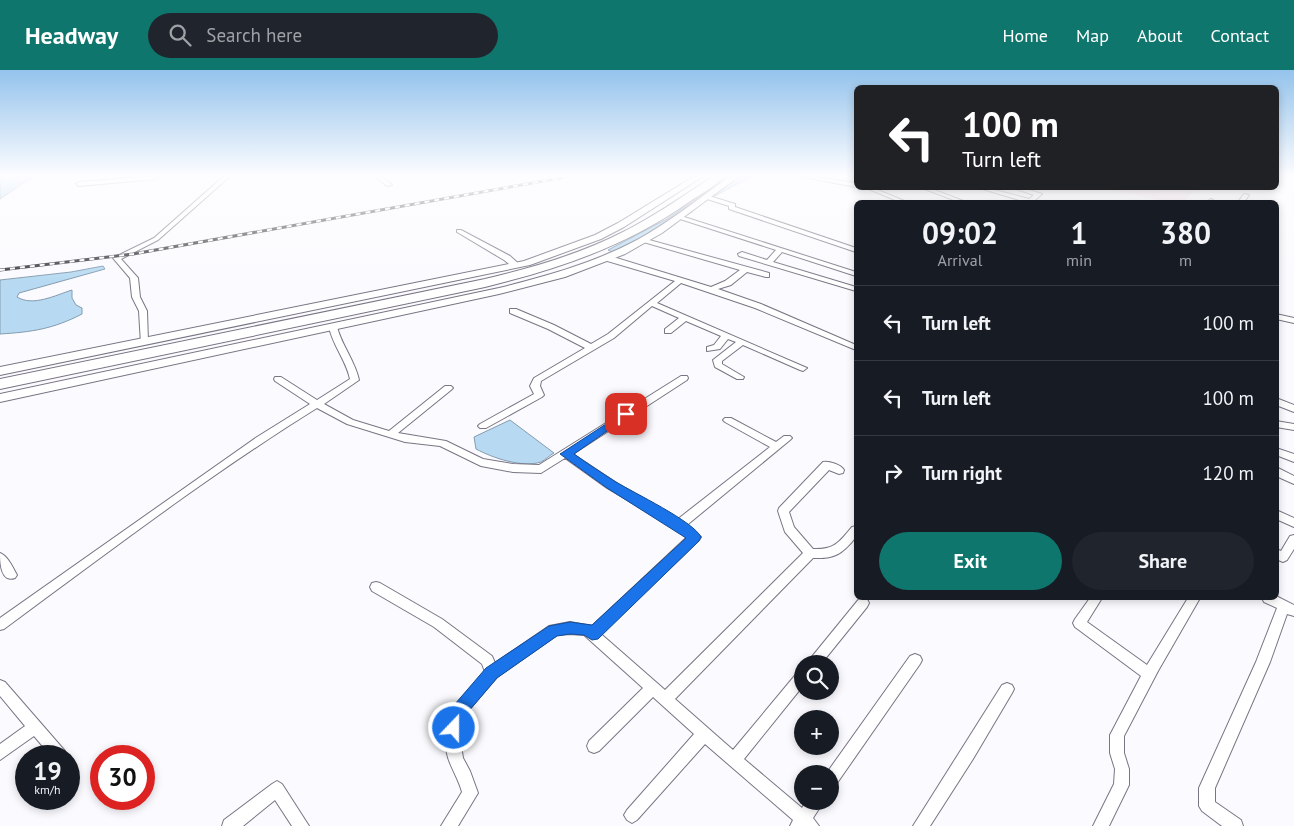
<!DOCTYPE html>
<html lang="en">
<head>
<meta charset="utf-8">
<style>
  body { margin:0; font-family:"PT Sans",sans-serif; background:#20242c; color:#f1f3f6; height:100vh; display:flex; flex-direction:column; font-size:19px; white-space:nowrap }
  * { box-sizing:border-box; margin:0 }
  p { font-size:16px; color:#9ea1a6 }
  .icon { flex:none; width:28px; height:28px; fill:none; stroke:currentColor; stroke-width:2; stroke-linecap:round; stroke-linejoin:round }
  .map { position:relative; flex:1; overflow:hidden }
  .panel { position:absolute; left:854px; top:130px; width:425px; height:400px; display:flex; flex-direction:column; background:#171b24; border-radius:8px; box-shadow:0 2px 8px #0003 }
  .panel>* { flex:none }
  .banner { position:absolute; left:854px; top:15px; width:425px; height:105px; border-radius:8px; box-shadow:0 2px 8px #0003; background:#202124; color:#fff; overflow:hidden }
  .controls { position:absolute; left:794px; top:585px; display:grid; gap:10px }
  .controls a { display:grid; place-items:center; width:45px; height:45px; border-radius:50%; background:#171b24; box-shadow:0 2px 8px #0003; font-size:25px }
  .speed { position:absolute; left:15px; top:675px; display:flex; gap:10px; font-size:25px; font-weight:700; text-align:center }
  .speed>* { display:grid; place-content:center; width:65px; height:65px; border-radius:50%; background:#171b24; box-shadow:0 2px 8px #0003; line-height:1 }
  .speed small { font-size:12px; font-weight:400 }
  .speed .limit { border:8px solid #d22; background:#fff; color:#111 }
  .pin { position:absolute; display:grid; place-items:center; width:42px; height:42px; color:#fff; margin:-21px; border-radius:10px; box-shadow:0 2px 8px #0006 }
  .me { position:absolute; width:55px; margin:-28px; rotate:22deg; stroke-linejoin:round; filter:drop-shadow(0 0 4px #0008) }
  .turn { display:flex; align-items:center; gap:18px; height:105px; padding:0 25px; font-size:22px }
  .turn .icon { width:65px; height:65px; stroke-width:2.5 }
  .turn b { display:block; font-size:35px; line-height:42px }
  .eta { display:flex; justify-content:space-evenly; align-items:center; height:85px; text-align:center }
  .eta b { font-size:30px; font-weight:600; line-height:35px }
  .cta { display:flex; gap:10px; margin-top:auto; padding:10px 25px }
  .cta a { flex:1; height:58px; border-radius:30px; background:#0f766e; color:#fff; font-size:20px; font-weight:600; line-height:58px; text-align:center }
  .cta a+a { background:#20242c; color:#f1f3f6 }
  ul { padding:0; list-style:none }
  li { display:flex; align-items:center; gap:15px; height:75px; padding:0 25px; border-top:1px solid #363941 }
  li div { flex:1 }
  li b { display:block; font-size:19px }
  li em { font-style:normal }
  header { display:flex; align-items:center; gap:30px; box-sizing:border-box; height:70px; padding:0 25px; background:#0f766e; color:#fff }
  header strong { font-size:24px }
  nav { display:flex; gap:28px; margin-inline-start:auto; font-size:18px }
  .search { width:350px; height:45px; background:#20242c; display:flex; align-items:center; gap:12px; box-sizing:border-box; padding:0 18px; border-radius:28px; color:#9ea1a6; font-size:19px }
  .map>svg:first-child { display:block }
  .green { fill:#fde3ea }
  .water { fill:#b7daf2; stroke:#849caf }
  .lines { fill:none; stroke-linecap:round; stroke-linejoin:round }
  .street-casing { stroke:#797584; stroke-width:2 }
  .secondary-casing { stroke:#797584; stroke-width:2 }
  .highway-casing { stroke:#797584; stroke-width:2 }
  .street { fill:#fff; fill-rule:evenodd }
  .secondary { fill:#fff; fill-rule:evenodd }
  .highway { fill:#fff; fill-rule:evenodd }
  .rail-casing { stroke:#3c3b40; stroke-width:3 }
  .rail { stroke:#fff; stroke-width:2; stroke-dasharray:5; stroke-linecap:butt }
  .route { fill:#1a73e8; stroke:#114b97 }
</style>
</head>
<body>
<header>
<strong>Headway</strong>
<div class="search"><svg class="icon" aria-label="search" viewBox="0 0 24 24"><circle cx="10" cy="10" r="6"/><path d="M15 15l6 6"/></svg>Search here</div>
<nav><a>Home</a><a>Map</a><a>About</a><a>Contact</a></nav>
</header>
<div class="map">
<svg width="1294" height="756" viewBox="0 0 1294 756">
  <rect width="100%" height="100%" fill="#fbfafe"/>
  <!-- green -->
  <path class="green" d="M 1104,118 L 1197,118 L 1183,132 L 1168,132 Z"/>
  <!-- water -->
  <g class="water">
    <path d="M 8,107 L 32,107 L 0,129 L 0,108 Z"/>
    <path d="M 727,107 L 750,107 L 696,136 L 692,142 L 617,184 L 608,180 L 667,149 Z"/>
    <path d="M 103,196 L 105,199 L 19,223 L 17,227 C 33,237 56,225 72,220 L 72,228 L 76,235 L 82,238 L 82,244 C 53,259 32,262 0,264 L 0,210 L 71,202 Z"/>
    <path d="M 510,350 L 554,383 C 550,385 545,390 541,392 C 522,398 493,388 476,379 L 474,367 Z"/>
  </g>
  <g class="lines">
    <!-- street casing -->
    <g class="street-casing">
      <g id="street">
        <path d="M 141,107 L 159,107 L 156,109 L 79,116 L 76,114 L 79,112 Z"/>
        <path d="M 223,107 L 229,107 L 158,170 L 121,189 L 138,208 L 140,227 L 147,241 L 148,272 L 147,274 L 141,274 L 139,241 L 132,227 L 130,208 L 113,188 L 154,168 Z"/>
        <path d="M 376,107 L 382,107 L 392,115 L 387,116 Z"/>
        <path d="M 803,107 L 815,107 L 856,113 L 856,117 Z"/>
        <path d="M 866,118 L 873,118 L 907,132 L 900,132 Z"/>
        <path d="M 922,118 L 929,118 L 966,132 L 959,132 Z"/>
        <path d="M 979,118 L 987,118 L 1029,129 L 1034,125 L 1016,119 L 1015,118 L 1023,118 L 1042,124 L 1034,131 L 1035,132 L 1026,132 Z"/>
        <path d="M 1244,124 L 1249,125 L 1244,132 L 1238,132 Z"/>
        <path d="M 706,125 L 735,134 L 735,137 L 856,178 L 856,182 L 729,139 L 729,136 L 704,128 L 704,126 Z"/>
        <path d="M 1211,129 L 1213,130 L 1213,132 L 1206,132 Z"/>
        <path d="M 677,146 L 681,146 L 856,202 L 856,206 L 782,182 L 773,192 L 856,217 L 856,221 L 739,186 L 738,184 L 742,182 L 767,190 L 776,180 L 677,148 Z"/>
        <path d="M 457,160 L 461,160 L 510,186 L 520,195 L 513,197 L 504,190 L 457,162 Z"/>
        <path d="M 642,168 L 769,203 L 769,207 L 766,207 L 747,202 L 731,215 L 718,219 L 761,234 L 856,275 L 856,280 L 755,238 L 681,213 L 657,233 L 807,298 L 803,301 L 800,300 L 743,275 L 722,291 L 722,294 L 744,307 L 743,309 L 737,309 L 715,297 L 713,290 L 736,272 L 728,269 L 720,279 L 707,281 L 707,277 L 714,275 L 721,266 L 686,251 L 671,263 L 665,263 L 665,259 L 679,248 L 652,236 L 614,268 L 541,311 L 540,316 L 544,325 L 542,327 L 486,358 L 480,358 L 478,356 L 480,354 L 534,324 L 530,316 L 534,308 L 585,278 L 548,259 L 510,243 L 510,239 L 516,239 L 554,255 L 591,274 L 608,264 L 675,211 L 604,190 L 604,186 L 610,186 L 711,217 L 725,211 L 740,200 L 640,171 L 640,169 Z"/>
        <path d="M 1276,244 L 1294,248 L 1294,253 L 1276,249 Z"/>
        <path d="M 330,255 L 336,255 L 337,257 C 342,276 355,291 359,310 L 324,334 L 353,350 L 389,361 L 445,316 L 451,316 L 453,318 L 451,320 L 398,363 L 446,371 L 483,389 L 513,394 L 539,395 L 681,306 L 687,306 L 688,308 L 687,310 L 573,384 L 615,412 L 678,449 L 770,377 L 725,352 L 723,350 L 725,348 L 731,348 L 776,372 L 784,366 L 790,366 L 792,368 L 790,370 L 687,455 L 701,467 L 699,470 L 601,564 L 665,620 L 803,483 L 785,462 L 778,441 L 779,438 L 823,392 C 830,391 841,395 844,400 L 843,403 L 839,404 L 829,400 L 789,442 L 794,457 L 813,479 C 835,480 839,472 852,457 L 856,456 L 856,467 C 842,484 835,489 813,488 L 675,629 L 733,680 L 797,603 L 802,601 L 802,617 L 744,689 L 802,738 L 806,731 L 824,731 L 813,748 L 819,756 L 790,756 L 793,750 L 705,674 L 637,750 L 632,753 L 627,750 L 624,745 L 627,740 L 694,664 L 653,627 L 599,681 L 594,683 L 589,681 L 587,676 L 589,671 L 643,618 L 584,565 L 570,564 L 557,565 L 497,607 L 461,649 L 460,669 L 463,688 L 470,701 L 478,723 L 458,756 L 441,756 L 462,722 C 459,711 454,703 450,693 C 444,679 443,655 449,642 L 485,602 L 482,594 L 434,557 L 372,521 L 370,517 L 372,513 L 376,512 L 380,513 L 442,549 L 492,586 L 495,593 L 549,556 L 570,552 L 592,556 L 687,467 L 675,458 L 607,418 L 565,388 L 541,403 L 513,402 L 481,396 L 440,376 L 405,372 L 347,354 L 317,338 C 209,405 107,483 4,559 L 0,560 L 0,548 L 257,367 L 310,334 L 275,311 L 274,309 L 275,307 L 281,307 L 317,330 L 350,309 C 346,290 333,276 329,257 Z"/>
        <path d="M 1276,328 L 1294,335 L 1294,342 L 1276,335 Z"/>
        <path d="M 1276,351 L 1294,354 L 1294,360 L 1276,357 Z"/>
        <path d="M 1276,378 L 1294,384 L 1294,392 L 1276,385 Z"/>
        <path d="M 1276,397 L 1294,406 L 1294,414 L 1276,406 Z"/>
        <path d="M 1276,440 L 1294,448 L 1294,457 L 1276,449 Z"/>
        <path d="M 1294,465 L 1294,479 L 1287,490 L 1283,492 L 1276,489 L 1276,479 L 1281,481 L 1290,466 Z"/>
        <path d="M 0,483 C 8,486 13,498 17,505 L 15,508 C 1,513 0,493 0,483 Z"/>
        <path d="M 1276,526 L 1294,535 L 1294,546 L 1287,544 L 1270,592 L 1215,718 L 1215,732 L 1241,750 L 1243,756 L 1222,756 L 1202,741 L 1199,736 L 1199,718 L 1256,592 L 1277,538 L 1264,532 L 1262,528 Z"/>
        <path d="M 863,528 L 867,529 L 869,533 L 867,537 L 821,594 L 806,594 L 859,529 Z"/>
        <path d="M 1090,528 L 1102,528 L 1087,552 L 1147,595 L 1188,528 L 1200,528 L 1158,601 L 1124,666 L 1124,683 L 1129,699 L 1129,715 L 1109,756 L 1093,756 L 1114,714 L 1115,699 L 1110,683 L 1110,665 L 1141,606 L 1075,557 L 1073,553 L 1075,549 Z"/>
        <path d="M 915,584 L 920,586 L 922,590 L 920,594 L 835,716 L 830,719 L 830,704 L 826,704 L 910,586 Z"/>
        <path d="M 0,610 L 5,612 L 65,681 L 67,686 L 51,686 L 34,666 L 0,690 L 0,674 L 25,656 L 0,626 Z"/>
        <path d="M 1007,613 L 1012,615 L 1014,619 L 1012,623 L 973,689 L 930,756 L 913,756 L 1002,615 Z"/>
        <path d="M 277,711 L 282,714 L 309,756 L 292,756 L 275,730 L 243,756 L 222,756 L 224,750 L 272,714 Z"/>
      </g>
    </g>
    <!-- secondary casing -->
    <g class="secondary-casing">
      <g id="secondary">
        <path d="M 693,107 L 702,107 L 624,157 L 601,169 L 530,195 L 0,305 L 0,297 L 524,191 L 595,165 L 618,153 Z"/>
        <path d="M 729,107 L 738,107 L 662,163 L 625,184 L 565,207 L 499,224 L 0,332 L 0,324 L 499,218 C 546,206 594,193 637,170 C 670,152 699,128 729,107 Z"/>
      </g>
    </g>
    <!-- highway casing -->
    <g class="highway-casing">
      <path id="highway" d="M 712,107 L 723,107 C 715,117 700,124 689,132 C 627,176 558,199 485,217 L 0,319 L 0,309 L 485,209 C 532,198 580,184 623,162 C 655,146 683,126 712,107 Z"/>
    </g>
    <!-- street -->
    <use href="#street" class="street"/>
    <!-- secondary -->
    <use href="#secondary" class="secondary"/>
    <!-- highway -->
    <use href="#highway" class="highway"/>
    <!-- rail casing -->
    <g class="rail-casing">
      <path id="rail" d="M 0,200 L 133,184 L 566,107"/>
    </g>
    <!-- rail -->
    <use href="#rail" class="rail"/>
  </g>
  <!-- sky -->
  <linearGradient id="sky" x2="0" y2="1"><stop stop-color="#94c3ec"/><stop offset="0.5" stop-color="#fdfdff"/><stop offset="1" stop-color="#fdfdff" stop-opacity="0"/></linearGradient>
  <rect width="1294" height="212" fill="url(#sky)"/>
  <!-- route -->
  <path class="route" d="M 626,341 L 629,342 L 631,344 L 629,346 L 574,384 C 588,394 602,403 616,412 C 634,423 693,451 701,467 L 699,471 L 598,569 L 592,570 L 584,565 L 570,564 L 557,566 L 497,608 L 462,649 L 459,663 L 454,666 L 448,663 L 446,658 L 449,641 L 486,598 L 549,556 L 570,552 L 592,555 L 686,468 L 607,418 L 560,384 Z"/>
</svg>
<div class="controls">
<a><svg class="icon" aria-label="search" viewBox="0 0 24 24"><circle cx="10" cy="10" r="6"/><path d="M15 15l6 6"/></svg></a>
<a>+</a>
<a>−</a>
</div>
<div class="speed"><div>19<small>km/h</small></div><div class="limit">30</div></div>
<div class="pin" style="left:626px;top:344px;background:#d93025"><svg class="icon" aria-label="arrive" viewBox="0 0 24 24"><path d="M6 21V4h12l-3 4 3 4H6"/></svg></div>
<svg class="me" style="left:454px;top:658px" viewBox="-20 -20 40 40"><circle r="17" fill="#1a73e8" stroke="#fff" stroke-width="3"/><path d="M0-11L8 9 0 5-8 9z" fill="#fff"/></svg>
<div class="banner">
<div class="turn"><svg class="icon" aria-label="left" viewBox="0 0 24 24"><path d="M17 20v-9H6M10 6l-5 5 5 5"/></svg><div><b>100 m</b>Turn left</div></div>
</div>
<section class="panel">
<div class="eta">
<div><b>09:02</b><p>Arrival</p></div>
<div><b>1</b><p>min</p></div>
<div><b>380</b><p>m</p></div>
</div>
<ul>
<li><svg class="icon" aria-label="left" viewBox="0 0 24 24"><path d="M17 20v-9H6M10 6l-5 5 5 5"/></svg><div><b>Turn left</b></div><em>100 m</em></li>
<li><svg class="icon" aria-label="left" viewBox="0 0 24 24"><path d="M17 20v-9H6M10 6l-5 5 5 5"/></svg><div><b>Turn left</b></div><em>100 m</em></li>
<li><svg class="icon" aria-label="right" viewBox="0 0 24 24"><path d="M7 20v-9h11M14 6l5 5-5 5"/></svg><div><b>Turn right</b></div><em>120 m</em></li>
</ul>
<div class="cta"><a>Exit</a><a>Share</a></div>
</section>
</div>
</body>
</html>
